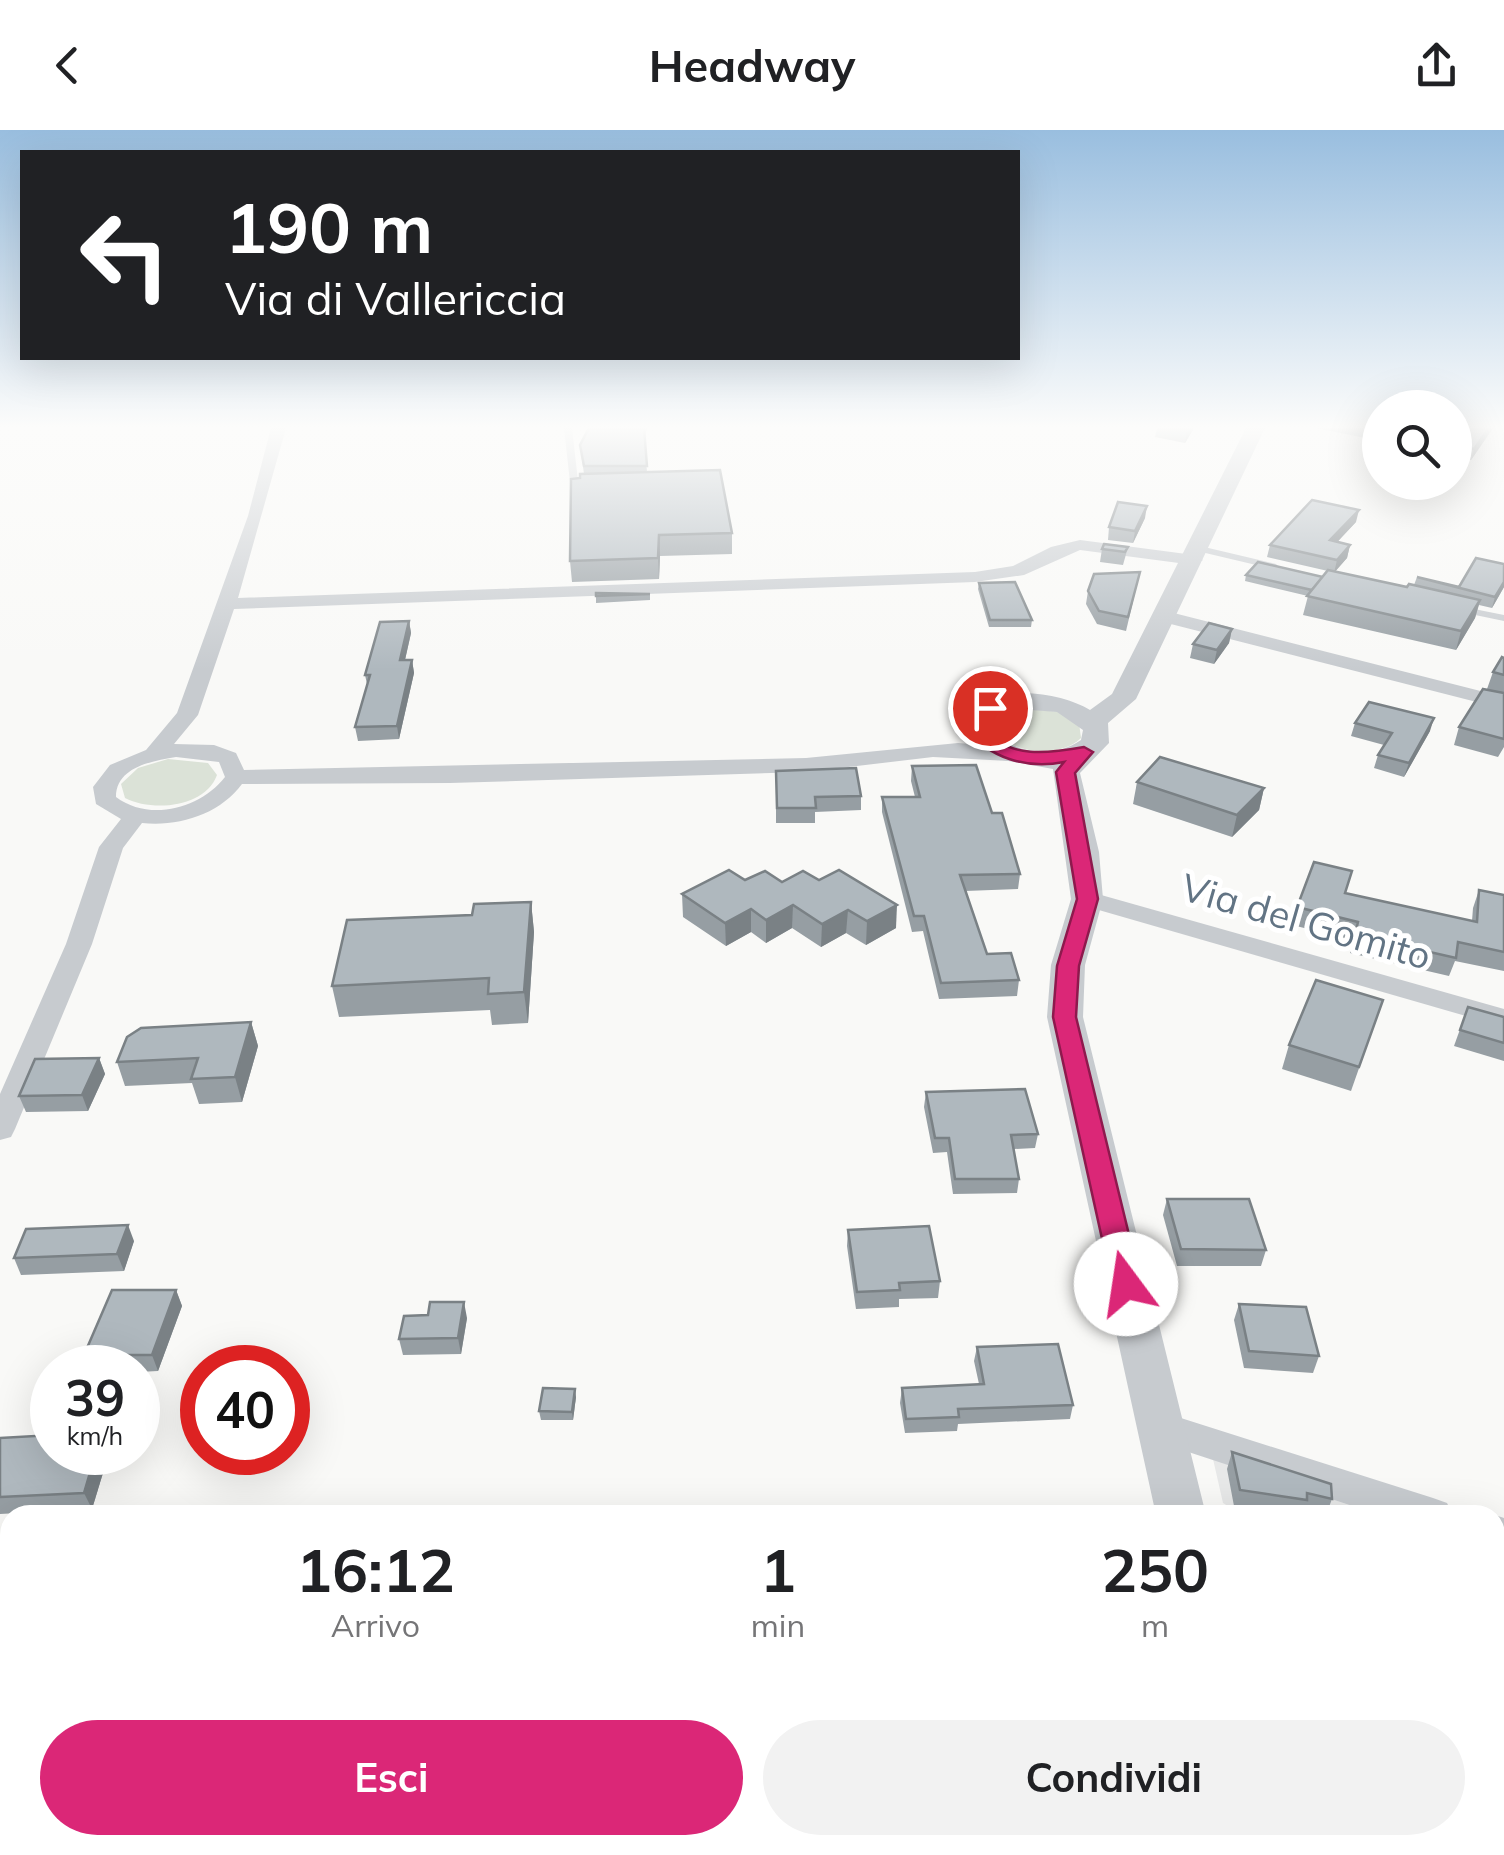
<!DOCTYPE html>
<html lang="it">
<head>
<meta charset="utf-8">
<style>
  body { margin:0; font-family:Mulish,sans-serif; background:#f2f2f2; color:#202124; height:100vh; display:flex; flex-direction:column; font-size:38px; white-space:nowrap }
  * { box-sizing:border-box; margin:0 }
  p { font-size:32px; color:#757577 }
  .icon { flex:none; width:55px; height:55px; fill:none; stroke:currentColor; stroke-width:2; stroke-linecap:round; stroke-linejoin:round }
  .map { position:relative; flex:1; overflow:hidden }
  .sheet { position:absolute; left:0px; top:1375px; width:1505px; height:350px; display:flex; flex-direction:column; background:#fff; border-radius:30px 30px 0 0; box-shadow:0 10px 40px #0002 }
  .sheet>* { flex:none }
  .hud { position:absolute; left:20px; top:20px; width:1000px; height:210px; border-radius:0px; box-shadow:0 10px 40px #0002; background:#202124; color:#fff; overflow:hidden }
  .controls { position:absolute; left:1362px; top:260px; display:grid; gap:20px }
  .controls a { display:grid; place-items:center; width:110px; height:110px; border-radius:50%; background:#fff; box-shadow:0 10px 40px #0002; font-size:50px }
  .speed { position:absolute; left:30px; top:1215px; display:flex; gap:20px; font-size:50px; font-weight:700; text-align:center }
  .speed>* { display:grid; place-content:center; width:130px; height:130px; border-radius:50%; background:#fff; box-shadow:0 10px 40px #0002; line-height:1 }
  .speed small { font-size:25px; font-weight:400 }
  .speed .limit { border:15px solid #d22; background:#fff; color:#111 }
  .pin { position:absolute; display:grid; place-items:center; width:85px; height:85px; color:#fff; margin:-42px; border:5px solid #fff; border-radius:50%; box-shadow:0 2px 10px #0007 }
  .me { position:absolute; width:110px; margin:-55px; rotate:346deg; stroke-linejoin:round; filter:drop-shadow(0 0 8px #0008) }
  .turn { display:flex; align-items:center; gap:35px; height:210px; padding:0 40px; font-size:45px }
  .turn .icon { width:130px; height:130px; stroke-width:2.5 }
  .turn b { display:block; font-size:70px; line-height:85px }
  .eta { display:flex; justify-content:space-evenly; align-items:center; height:170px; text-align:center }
  .eta b { font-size:60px; font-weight:700; line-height:70px }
  .cta { display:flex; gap:20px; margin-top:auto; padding:20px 40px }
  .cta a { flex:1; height:115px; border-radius:60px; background:#db2777; color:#fff; font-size:40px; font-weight:700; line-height:115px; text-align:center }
  .cta a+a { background:#f2f2f2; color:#202124 }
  header { display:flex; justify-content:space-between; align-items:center; height:130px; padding:0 40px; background:#fff; font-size:45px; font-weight:700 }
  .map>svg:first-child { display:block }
  .built { fill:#e7e8e8 }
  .green { fill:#dbe2d7 }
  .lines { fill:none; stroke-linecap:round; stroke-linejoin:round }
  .service { fill:#c7cbcf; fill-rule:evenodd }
  .minor { fill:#c7cbcf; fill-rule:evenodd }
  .tertiary { fill:#c7cbcf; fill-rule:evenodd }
  .wall { fill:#969ea3 }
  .shaded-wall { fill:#7a8185 }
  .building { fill:#afb8be; stroke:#7a8185; stroke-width:2.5 }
  .route { fill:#db2777; stroke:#8e194d; stroke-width:2.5 }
  .labels { text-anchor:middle; stroke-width:10; stroke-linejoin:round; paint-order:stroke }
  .street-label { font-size:38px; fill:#627484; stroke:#fff }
</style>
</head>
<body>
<header><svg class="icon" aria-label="back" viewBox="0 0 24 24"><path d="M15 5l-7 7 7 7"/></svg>Headway<svg class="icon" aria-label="share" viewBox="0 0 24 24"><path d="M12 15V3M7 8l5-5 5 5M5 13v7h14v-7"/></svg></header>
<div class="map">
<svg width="1504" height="1725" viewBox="0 0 1504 1725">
  <rect width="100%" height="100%" fill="#f9f9f7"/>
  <!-- built -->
  <g class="built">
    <path d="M 1213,1329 L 1408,1385 L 1242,1385 L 1223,1373 Z"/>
    <path d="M 1495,1412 L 1501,1414 L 1504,1725 L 1319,1725 L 1316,1715 L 1495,1715 Z"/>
  </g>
  <!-- green -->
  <g class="green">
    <path d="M 1018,578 L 1060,582 L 1079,593 L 1081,608 C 1059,629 1013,624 994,601 L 994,594 Z"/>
    <path d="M 168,629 L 208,633 L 217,645 C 205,678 152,682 125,668 L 121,654 L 138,638 Z"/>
  </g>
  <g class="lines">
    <!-- service -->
    <g class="service">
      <path d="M 564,298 L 572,298 L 578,351 L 588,357 L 588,361 L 582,361 L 570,352 Z"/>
      <path d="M 1200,416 L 1276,434 L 1278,436 L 1273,439 L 1197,421 L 1197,417 Z"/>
      <path d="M 1459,476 L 1504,485 L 1504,491 L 1456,481 L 1454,479 Z"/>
    </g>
    <!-- minor -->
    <g class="minor">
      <path d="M 271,298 L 286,298 L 238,468 L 975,442 L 1013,436 L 1051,417 L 1080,410 L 1194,425 L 1203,430 L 1194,435 L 1080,420 L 1024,445 L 975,452 L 234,479 L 198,585 L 174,614 L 214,615 L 236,623 L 244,640 L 806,628 L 958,613 L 1009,617 L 1020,624 L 1009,631 L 933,627 L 806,642 L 450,653 L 242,654 C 220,684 179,697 142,693 L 123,718 L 92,814 L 15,999 L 11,1007 L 0,1010 L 0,964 L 66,814 L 99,717 L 121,689 L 96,674 L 93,657 L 110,635 L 146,620 L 177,583 L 248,386 ZM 176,627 L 219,632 L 225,647 C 200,679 149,692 116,667 C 116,637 152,631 176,627 Z"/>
      <path d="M 1162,480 L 1504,567 L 1504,579 L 1155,490 L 1152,486 Z"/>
      <path d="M 1087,761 L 1504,879 L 1504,897 L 1078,774 L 1074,769 Z"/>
      <path d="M 1162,1282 L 1433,1368 L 1447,1373 L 1453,1385 L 1380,1385 L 1149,1309 L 1143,1298 L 1149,1287 Z"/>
      <path d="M 1495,1385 L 1504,1388 L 1504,1424 L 1495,1421 Z"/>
    </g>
    <!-- tertiary -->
    <g class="tertiary">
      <path d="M 1246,298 L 1265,298 L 1136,569 L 1108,593 L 1109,613 L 1080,643 L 1099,722 L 1103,769 L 1085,835 L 1083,887 L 1206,1385 L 1156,1385 L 1047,887 L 1051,835 L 1071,769 L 1053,639 L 992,628 L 964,603 C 969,549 1057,559 1090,580 L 1112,564 ZM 1018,579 L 1057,582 L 1083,600 L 1081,610 C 1054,629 1016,625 992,601 L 993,590 Z"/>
      <path d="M 1223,1715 L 1283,1715 L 1286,1725 L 1226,1725 Z"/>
    </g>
  </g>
  <!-- wall -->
  <g class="wall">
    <path d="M 589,298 L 648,298 L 644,306 L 647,342 L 732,403 L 732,424 L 660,426 L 659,449 L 572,452 L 570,431 L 580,348 L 584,344 L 580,315 Z"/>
    <path d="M 1157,298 L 1194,298 L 1185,313 L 1155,307 Z"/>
    <path d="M 1316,298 L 1380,298 L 1380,311 Z"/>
    <path d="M 1455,298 L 1493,298 L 1471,330 L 1455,327 Z"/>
    <path d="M 1145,388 L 1133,413 L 1108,410 L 1109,397 Z"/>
    <path d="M 1356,392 L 1337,412 L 1350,415 L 1347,428 L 1335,441 L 1407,457 L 1414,455 L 1417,447 L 1459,457 L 1504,434 L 1504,457 L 1492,478 L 1479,475 L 1475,488 L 1456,520 L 1303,485 L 1308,466 L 1245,451 L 1246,445 L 1323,447 L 1328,441 L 1267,427 L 1270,415 Z"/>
    <path d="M 1128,417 L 1123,435 L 1100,432 L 1102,419 Z"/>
    <path d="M 1140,442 L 1126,501 L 1097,494 L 1086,474 L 1088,461 Z"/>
    <path d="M 979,453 L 1032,490 L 1031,497 L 989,497 L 978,459 Z"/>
    <path d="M 596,463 L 650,464 L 650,470 L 596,473 Z"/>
    <path d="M 409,491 L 411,503 L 405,530 L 412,530 L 414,543 L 399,609 L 358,611 L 355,597 L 367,554 L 365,545 Z"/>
    <path d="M 1232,499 L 1229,513 L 1214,534 L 1190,528 L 1193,514 Z"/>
    <path d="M 1504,528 L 1504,617 L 1498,627 L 1454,615 L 1459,597 L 1487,559 L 1493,542 Z"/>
    <path d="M 1355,593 L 1430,601 L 1404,647 L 1374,638 L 1378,625 L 1384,615 L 1351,606 Z"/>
    <path d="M 912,636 L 992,683 L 1020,744 L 1018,759 L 965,761 L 987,824 L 1019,850 L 1017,866 L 939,869 L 923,801 L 912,802 L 882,682 L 882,667 L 915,667 L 911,651 Z"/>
    <path d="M 776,641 L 861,666 L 861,680 L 815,682 L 815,693 L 776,693 Z"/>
    <path d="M 1137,652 L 1264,658 L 1259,680 L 1232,707 L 1133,674 Z"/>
    <path d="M 745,750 L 782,752 L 896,798 L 866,815 L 846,803 L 821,817 L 792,798 L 766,813 L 751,802 L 726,816 L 683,787 L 682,764 Z"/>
    <path d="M 1479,760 L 1504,765 L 1504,841 L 1455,831 L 1449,846 L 1350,823 L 1353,810 L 1292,795 L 1297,777 L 1345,763 L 1472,791 L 1473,778 Z"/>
    <path d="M 531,772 L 534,802 L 528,893 L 492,895 L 490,880 L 339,887 L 332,856 L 472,785 Z"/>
    <path d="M 1383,870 L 1351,961 L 1282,939 L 1289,915 Z"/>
    <path d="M 1468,877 L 1504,887 L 1504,931 L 1454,916 Z"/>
    <path d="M 251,892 L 258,916 L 242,972 L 199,974 L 192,953 L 125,956 L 117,932 Z"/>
    <path d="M 99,928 L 105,944 L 88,981 L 26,982 L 19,966 Z"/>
    <path d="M 926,962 L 1038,1004 L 1035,1018 L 1014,1019 L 1019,1049 L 1017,1063 L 953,1064 L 947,1022 L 933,1023 L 924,977 Z"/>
    <path d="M 1167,1069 L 1266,1120 L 1261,1136 L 1177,1136 L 1163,1085 Z"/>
    <path d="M 848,1100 L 940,1151 L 938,1168 L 899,1169 L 899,1177 L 856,1179 L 847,1116 Z"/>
    <path d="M 134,1111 L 124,1141 L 21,1145 L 14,1128 Z"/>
    <path d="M 176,1160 L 182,1176 L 158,1241 L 138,1242 L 138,1238 L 90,1238 L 84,1225 Z"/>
    <path d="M 1239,1174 L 1319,1226 L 1313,1243 L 1244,1238 L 1234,1190 Z"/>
    <path d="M 467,1188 L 461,1224 L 403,1225 L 399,1209 Z"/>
    <path d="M 977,1217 L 1073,1275 L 1070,1289 L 958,1294 L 957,1301 L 905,1303 L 900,1273 L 902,1258 L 979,1254 L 974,1231 Z"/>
    <path d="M 576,1267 L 573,1290 L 541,1290 L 539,1281 Z"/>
    <path d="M 0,1308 L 106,1333 L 92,1379 L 0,1384 Z"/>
    <path d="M 1232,1322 L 1332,1369 L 1326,1385 L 1303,1380 L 1301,1385 L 1290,1385 L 1234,1376 L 1227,1339 Z"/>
    <path d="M 0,1613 L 10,1613 L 10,1715 L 132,1715 L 130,1722 L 0,1725 Z"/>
    <rect x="746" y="1715" width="36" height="10"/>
    <rect x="1351" y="1715" width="125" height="10"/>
  </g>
  <!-- shaded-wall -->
  <g class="shaded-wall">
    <path d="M 1189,298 L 1194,298 L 1185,313 L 1187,302 Z"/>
    <path d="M 1489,298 L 1493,298 L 1471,330 L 1474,319 Z"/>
    <path d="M 1147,376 L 1145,388 L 1133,413 L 1135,401 Z"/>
    <path d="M 1359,380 L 1356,392 L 1327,423 L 1330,410 Z"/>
    <path d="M 659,405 L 660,426 L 659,449 L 658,428 Z"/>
    <path d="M 1350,415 L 1347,428 L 1334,443 L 1337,430 Z"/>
    <path d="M 1504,452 L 1504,457 L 1492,478 L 1495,467 Z"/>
    <path d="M 1480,470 L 1475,488 L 1456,520 L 1461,501 Z"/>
    <path d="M 409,491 L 411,503 L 402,543 L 400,530 Z"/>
    <path d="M 1232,499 L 1229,513 L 1214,534 L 1217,520 Z"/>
    <path d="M 412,530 L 414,543 L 399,609 L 397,596 Z"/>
    <path d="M 1434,588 L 1430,601 L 1404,647 L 1409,633 Z"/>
    <path d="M 1264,658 L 1259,680 L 1232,707 L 1237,685 Z"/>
    <path d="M 531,772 L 534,802 L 528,893 L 524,862 Z"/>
    <path d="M 793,775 L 792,798 L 766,813 L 766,790 Z"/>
    <path d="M 897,775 L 896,798 L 866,815 L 867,791 Z"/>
    <path d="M 751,779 L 751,802 L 726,816 L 725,793 Z"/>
    <path d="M 848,780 L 846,803 L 821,817 L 822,794 Z"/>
    <path d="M 251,892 L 258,916 L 242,972 L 235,947 Z"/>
    <path d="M 99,928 L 105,944 L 88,981 L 82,965 Z"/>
    <path d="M 128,1095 L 134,1111 L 124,1141 L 117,1124 Z"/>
    <path d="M 176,1160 L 182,1176 L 158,1241 L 152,1225 Z"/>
    <path d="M 464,1172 L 467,1188 L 461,1224 L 458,1208 Z"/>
    <path d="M 575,1259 L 576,1267 L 573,1290 L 572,1282 Z"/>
    <path d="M 96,1322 L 101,1322 L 106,1333 L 92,1379 L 84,1363 Z"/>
  </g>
  <!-- building -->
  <g class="building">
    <path d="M 589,298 L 644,298 L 647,336 L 584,336 L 580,315 Z"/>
    <path d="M 1455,298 L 1489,298 L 1474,319 L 1455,316 Z"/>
    <path d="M 720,340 L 732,403 L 659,405 L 658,428 L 570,431 L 571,349 L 580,348 L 580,344 Z"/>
    <path d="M 1312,370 L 1359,380 L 1330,410 L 1350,415 L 1337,430 L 1270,415 Z"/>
    <path d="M 1118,372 L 1147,376 L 1135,401 L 1109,397 Z"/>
    <path d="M 1104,414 L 1128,417 L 1125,422 L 1102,419 Z"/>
    <path d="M 1476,428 L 1504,434 L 1504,452 L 1495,467 L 1417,447 L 1459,457 Z"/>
    <path d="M 1258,432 L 1323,447 L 1312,460 L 1246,445 Z"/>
    <path d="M 1328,440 L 1407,457 L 1409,454 L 1480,470 L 1461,501 L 1307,466 Z"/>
    <path d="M 1140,442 L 1128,487 L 1099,481 L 1088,461 L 1094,444 Z"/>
    <path d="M 1015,452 L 1032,490 L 990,490 L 979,453 Z"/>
    <path d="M 596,463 L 650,464 L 596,466 Z"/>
    <path d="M 409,491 L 400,530 L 412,530 L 397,596 L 355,597 L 370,545 L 365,545 L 380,492 Z"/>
    <path d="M 1209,493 L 1232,499 L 1217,520 L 1193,514 Z"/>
    <path d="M 1502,527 L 1504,528 L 1504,545 L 1493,542 Z"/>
    <path d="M 1483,559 L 1504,563 L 1504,609 L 1459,597 Z"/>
    <path d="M 1369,572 L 1434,588 L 1409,633 L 1378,625 L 1392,603 L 1355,593 Z"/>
    <path d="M 1160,627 L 1264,658 L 1237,685 L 1137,652 Z"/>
    <path d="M 976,635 L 992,683 L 1002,683 L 1020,744 L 960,745 L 987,824 L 1011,823 L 1019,850 L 941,853 L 924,786 L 914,786 L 882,667 L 920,667 L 912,636 Z"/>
    <path d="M 856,638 L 861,666 L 815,667 L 816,678 L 777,678 L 776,641 Z"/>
    <path d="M 1314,732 L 1352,741 L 1345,763 L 1477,792 L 1479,760 L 1504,765 L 1504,822 L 1458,812 L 1456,828 L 1355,805 L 1358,792 L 1297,777 Z"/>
    <path d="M 729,740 L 745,750 L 765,741 L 782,752 L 803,741 L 819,750 L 839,740 L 897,775 L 867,791 L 848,780 L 822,794 L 793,775 L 766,790 L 751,779 L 725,793 L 682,764 Z"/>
    <path d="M 531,772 L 524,862 L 488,864 L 489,848 L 332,856 L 347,790 L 472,785 L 474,774 Z"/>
    <path d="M 1316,850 L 1383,870 L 1359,937 L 1289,915 Z"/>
    <path d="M 1468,877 L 1504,887 L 1504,913 L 1460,900 Z"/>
    <path d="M 251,892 L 235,947 L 191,949 L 198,928 L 117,932 L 127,907 L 141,898 Z"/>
    <path d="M 99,928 L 82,965 L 19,966 L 35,929 Z"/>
    <path d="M 1025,959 L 1038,1004 L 1011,1005 L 1019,1049 L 955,1049 L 949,1008 L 935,1008 L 926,962 Z"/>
    <path d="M 1167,1069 L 1249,1069 L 1266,1120 L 1181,1119 Z"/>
    <path d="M 128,1095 L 117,1124 L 14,1128 L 26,1099 Z"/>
    <path d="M 929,1096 L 940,1151 L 899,1153 L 900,1160 L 857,1162 L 848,1100 Z"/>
    <path d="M 112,1160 L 176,1160 L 152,1225 L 84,1225 Z"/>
    <path d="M 430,1172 L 464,1172 L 458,1208 L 399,1209 L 404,1186 L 428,1185 Z"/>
    <path d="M 1239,1174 L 1306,1177 L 1319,1226 L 1249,1221 Z"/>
    <path d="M 1058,1214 L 1073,1275 L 958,1279 L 959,1287 L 906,1289 L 902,1258 L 984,1254 L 977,1217 Z"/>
    <path d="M 543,1258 L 575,1259 L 572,1282 L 539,1281 Z"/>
    <path d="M 52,1305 L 52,1322 L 96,1322 L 84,1363 L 0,1367 L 0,1308 Z"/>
    <path d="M 1232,1322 L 1331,1354 L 1332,1369 L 1307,1363 L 1307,1370 L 1240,1360 Z"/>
    <path d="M 1148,1381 L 1149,1385 L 998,1385 Z"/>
    <rect x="0" y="1613" width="10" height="90"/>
    <path d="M 535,1715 L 613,1715 L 612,1725 L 534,1725 Z"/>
    <path d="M 746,1715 L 782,1715 L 782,1723 L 746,1724 Z"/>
    <rect x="1363" y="1715" width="113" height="10"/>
  </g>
  <!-- sky -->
  <linearGradient id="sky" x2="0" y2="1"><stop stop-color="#99bedf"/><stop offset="0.55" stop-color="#fcfcfb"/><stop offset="1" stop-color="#fcfcfb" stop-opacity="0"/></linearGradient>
  <rect width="1504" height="540" fill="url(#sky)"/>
  <!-- route -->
  <path class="route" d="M 984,575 L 999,578 L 986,598 C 1007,630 1051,623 1084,617 L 1093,622 L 1075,643 L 1098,769 L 1079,836 L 1076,887 L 1141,1154 L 1136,1162 L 1117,1162 L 1112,1154 L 1053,887 L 1057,836 L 1077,769 L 1056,642 L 1064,632 C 1028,639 988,629 968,598 L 973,584 Z"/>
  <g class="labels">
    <!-- street labels -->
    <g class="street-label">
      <text transform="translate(1306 792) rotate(16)" y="13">Via del Gomito</text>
    </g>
  </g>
</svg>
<div class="controls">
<a><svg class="icon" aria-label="search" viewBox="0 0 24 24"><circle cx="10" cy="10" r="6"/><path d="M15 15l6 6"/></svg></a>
</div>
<div class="speed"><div>39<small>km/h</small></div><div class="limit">40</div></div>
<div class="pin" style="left:990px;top:578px;background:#d93025"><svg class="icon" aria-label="arrive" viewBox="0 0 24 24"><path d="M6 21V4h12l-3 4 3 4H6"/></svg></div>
<svg class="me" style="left:1126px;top:1154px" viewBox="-20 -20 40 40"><circle r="19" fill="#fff"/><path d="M0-13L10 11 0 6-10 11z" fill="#db2777"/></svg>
<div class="hud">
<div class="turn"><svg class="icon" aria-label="left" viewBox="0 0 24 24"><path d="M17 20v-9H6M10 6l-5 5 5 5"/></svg><div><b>190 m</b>Via di Vallericcia</div></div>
</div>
<section class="sheet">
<div class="eta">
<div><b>16:12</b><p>Arrivo</p></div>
<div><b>1</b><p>min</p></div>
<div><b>250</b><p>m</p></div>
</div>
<div class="cta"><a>Esci</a><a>Condividi</a></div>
</section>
</div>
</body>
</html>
